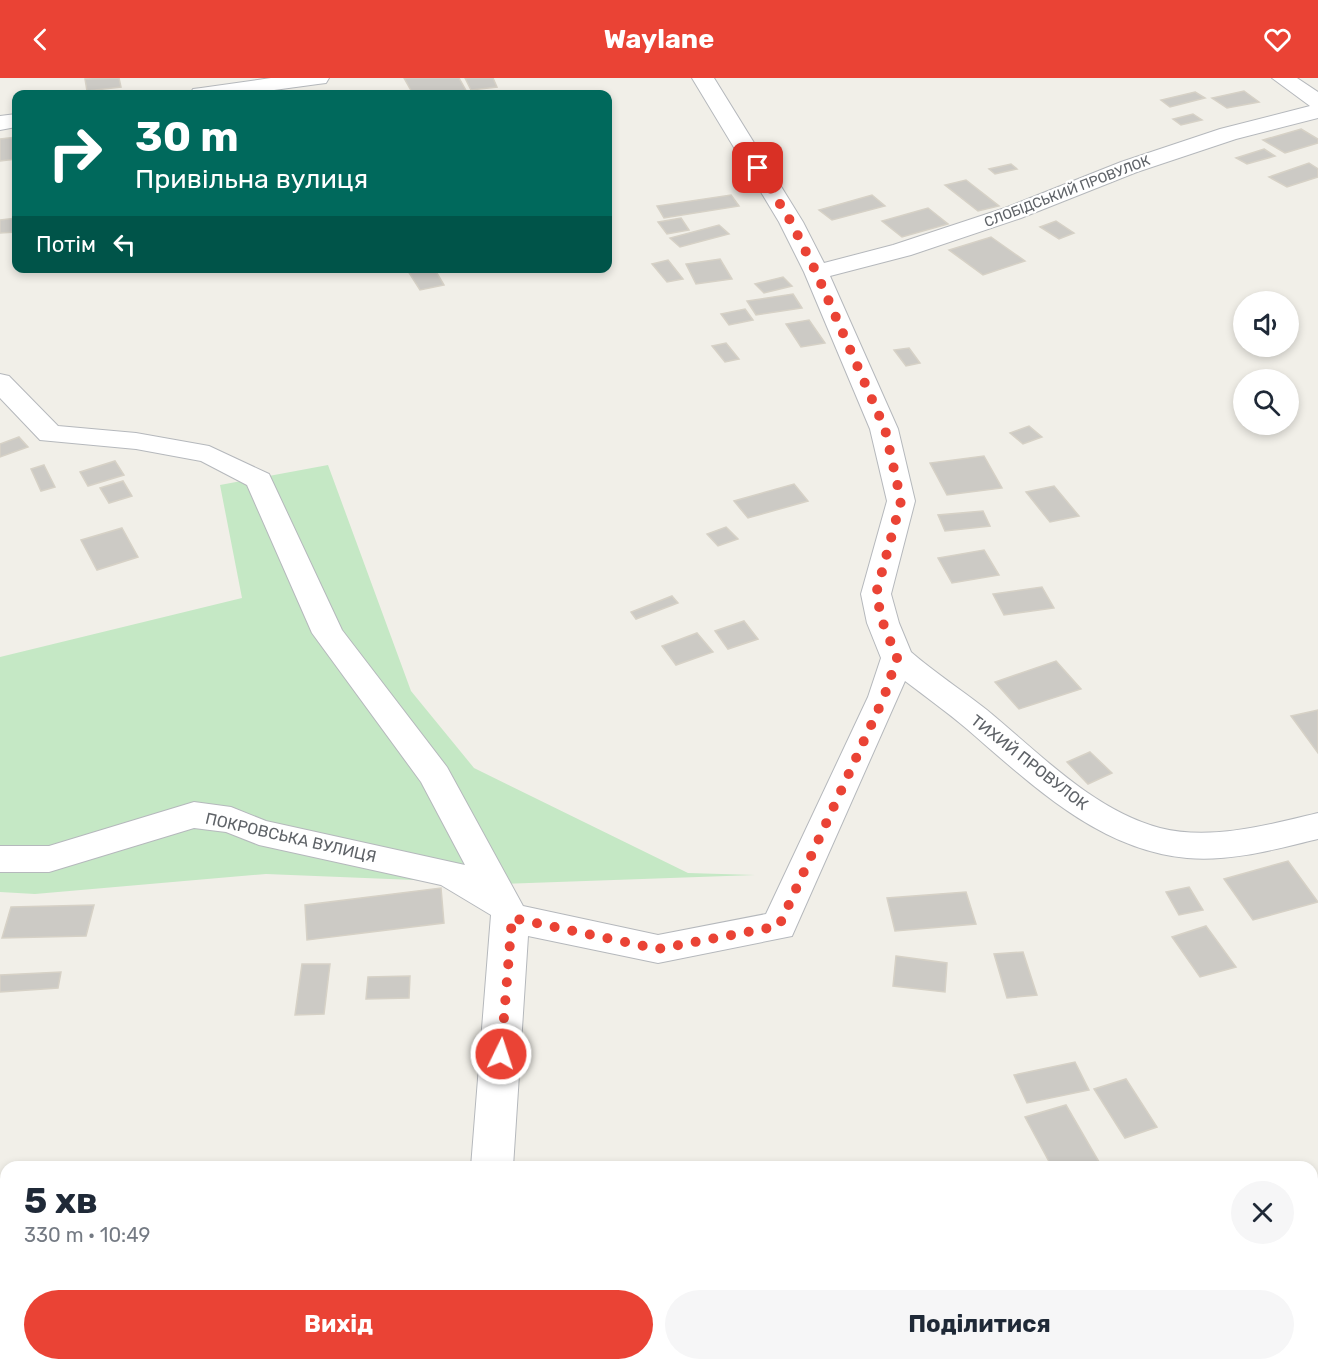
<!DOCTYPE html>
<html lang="uk">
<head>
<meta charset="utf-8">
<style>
  body { margin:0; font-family:Rubik,sans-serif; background:#f6f6f7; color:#1f2937; height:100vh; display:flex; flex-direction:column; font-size:22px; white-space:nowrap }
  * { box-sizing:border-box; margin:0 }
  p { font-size:20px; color:#747a83 }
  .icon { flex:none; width:33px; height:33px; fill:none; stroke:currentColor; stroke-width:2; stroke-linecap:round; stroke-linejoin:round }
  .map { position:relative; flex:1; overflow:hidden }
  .sheet { position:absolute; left:0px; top:1083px; width:1318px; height:210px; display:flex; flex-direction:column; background:#fff; border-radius:18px 18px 0 0; box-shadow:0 3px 9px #0003 }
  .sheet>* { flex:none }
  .top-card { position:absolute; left:12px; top:12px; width:600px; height:183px; border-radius:12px; box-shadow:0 3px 9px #0003; background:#00695c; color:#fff; overflow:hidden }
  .fabs { position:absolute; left:1233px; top:213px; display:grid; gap:12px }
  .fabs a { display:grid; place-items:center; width:66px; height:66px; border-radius:50%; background:#fff; box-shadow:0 3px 9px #0003; font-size:30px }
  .pin { position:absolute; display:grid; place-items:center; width:51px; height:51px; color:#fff; margin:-26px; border-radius:12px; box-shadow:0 3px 9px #0006 }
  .me { position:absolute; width:66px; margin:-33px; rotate:4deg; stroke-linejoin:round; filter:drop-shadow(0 0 4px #0008) }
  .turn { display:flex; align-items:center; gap:21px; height:126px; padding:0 24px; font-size:27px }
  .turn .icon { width:78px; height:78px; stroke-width:2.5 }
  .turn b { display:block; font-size:42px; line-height:51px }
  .then { display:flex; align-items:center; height:57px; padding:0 24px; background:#0003; gap:12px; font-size:22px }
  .round { display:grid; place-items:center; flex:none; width:63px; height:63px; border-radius:32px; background:#f6f6f7 }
  .head { display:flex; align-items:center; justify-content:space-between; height:102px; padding:0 24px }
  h1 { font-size:36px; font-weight:700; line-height:45px }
  .button { display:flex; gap:12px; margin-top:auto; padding:12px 24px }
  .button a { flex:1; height:69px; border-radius:36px; background:#ea4335; color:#fff; font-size:24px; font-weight:700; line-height:69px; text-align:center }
  .button a+a { background:#f6f6f7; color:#1f2937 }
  header { display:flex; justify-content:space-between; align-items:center; height:78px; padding:0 24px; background:#ea4335; color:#fff; font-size:27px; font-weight:700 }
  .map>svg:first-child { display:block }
  .green { fill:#c5e8c5 }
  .building { fill:#cccac5; stroke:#d6d1c6; stroke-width:1.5 }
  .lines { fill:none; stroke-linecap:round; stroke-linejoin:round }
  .minor-casing { stroke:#b5b8bc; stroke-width:2 }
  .tertiary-casing { stroke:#b5b8bc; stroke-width:2 }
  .minor { fill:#fff; fill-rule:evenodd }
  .tertiary { fill:#fff; fill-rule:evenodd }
  .route { stroke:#ea4335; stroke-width:10; stroke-dasharray:0 18 }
  .labels { text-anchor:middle; stroke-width:4.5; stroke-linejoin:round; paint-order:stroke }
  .far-street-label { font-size:14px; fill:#5f6368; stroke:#fff }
  .street-label { font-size:16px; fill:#5f6368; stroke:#fff }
</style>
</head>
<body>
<header><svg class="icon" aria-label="back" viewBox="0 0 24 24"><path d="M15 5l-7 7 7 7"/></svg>Waylane<svg class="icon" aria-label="heart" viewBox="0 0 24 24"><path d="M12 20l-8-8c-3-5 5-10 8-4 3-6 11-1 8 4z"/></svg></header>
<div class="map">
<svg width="1318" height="1293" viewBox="0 0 1318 1293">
  <rect width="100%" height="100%" fill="#f1efe8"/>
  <!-- green -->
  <path class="green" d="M 328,387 L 411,613 L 474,690 L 688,795 L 755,797 L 447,808 L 439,803 L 266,796 L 35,816 L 0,814 L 0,579 L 242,520 L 220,407 Z"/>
  <!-- building -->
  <g class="building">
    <path d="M 119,0 L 121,9 L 87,13 L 85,1 Z"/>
    <path d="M 404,0 L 459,0 L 468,16 L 413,16 Z"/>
    <path d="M 465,0 L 493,0 L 497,9 L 471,12 Z"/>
    <path d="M 1244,13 L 1259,24 L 1227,30 L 1212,20 Z"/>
    <path d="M 1195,14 L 1205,20 L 1170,29 L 1161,22 Z"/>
    <path d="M 1193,36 L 1202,42 L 1181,47 L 1173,41 Z"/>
    <path d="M 1301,51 L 1318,61 L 1318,65 L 1285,75 L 1263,62 Z"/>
    <path d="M 16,59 L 16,81 L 0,83 L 0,61 Z"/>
    <path d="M 1264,71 L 1275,78 L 1247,86 L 1236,80 Z"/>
    <path d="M 1309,85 L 1318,91 L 1318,99 L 1287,109 L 1269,99 Z"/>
    <path d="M 1011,86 L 1017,91 L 995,96 L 989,91 Z"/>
    <path d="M 966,102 L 999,128 L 978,133 L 945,107 Z"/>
    <path d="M 731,117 L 739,128 L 664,140 L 657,128 Z"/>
    <path d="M 872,117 L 885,128 L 832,142 L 819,132 Z"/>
    <path d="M 928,130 L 948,146 L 902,159 L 882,143 Z"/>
    <path d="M 16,140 L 16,154 L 0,155 L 0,142 Z"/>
    <path d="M 681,140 L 689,152 L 667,156 L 658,144 Z"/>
    <path d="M 1056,143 L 1074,155 L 1059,161 L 1040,149 Z"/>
    <path d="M 719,147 L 729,156 L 680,169 L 670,160 Z"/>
    <path d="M 991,159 L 1025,183 L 983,197 L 949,172 Z"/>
    <path d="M 720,181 L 732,201 L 696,206 L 686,186 Z"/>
    <path d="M 668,182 L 683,201 L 667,204 L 652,186 Z"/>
    <path d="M 406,190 L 434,190 L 444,207 L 420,212 Z"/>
    <path d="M 783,199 L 792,208 L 764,215 L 755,206 Z"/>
    <path d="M 793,216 L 802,230 L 756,237 L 747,223 Z"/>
    <path d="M 745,231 L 753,242 L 729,247 L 721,236 Z"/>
    <path d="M 809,242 L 825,265 L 801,269 L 786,246 Z"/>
    <path d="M 726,265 L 739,281 L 725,284 L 712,268 Z"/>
    <path d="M 909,270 L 920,285 L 906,288 L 894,272 Z"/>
    <path d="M 1029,348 L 1042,359 L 1023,366 L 1010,355 Z"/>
    <path d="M 19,359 L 28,369 L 0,379 L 0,366 Z"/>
    <path d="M 984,378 L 1002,410 L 947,417 L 930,385 Z"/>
    <path d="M 115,383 L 124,397 L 88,408 L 80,394 Z"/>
    <path d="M 44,387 L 55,409 L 41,413 L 31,391 Z"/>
    <path d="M 123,403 L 132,418 L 109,425 L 100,410 Z"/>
    <path d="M 794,406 L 808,423 L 748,440 L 734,423 Z"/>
    <path d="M 1054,408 L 1079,438 L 1050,444 L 1026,414 Z"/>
    <path d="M 983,433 L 990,448 L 945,453 L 938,437 Z"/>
    <path d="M 726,449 L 738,461 L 718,468 L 707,456 Z"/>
    <path d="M 122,450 L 138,479 L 97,492 L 81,462 Z"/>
    <path d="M 984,472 L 999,497 L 952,505 L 938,480 Z"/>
    <path d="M 1042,509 L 1054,530 L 1004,537 L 993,516 Z"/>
    <path d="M 672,518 L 678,525 L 636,541 L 631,534 Z"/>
    <path d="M 744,543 L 758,561 L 728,571 L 715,553 Z"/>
    <path d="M 697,555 L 713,574 L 676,587 L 662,568 Z"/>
    <path d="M 1056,583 L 1081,611 L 1019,631 L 995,604 Z"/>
    <path d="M 1318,632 L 1318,675 L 1291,638 Z"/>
    <path d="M 1090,674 L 1112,695 L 1088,706 L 1067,684 Z"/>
    <path d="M 1288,783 L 1318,824 L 1253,842 L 1224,801 Z"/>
    <path d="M 1189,809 L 1203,832 L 1179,837 L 1166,814 Z"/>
    <path d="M 441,810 L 444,845 L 307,862 L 305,827 Z"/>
    <path d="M 966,814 L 976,846 L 895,853 L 887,820 Z"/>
    <path d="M 94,827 L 86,858 L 2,860 L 11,829 Z"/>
    <path d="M 1206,848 L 1236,889 L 1200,899 L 1172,859 Z"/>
    <path d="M 1023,874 L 1037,917 L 1007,920 L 994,876 Z"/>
    <path d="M 896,878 L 947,885 L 945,914 L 893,908 Z"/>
    <path d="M 302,886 L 330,886 L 324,936 L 295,937 Z"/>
    <path d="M 61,894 L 58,910 L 0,914 L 0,897 Z"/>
    <path d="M 410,898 L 409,920 L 366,921 L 368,899 Z"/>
    <path d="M 1075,984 L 1089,1012 L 1027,1025 L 1014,997 Z"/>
    <path d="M 1126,1001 L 1157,1049 L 1125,1060 L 1094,1011 Z"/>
    <path d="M 1066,1027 L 1102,1089 L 1052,1089 L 1025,1039 Z"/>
  </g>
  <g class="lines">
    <!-- minor casing -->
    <g class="minor-casing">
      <g id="minor">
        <path d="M 692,0 L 714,0 L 803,144 L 824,185 L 893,167 L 1005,130 L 1121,84 L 1220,51 L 1310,28 L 1272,0 L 1297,0 L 1318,14 L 1318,40 L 1236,61 L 1137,94 L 1021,140 L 911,177 L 830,198 L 898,351 L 915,423 L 891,516 L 899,545 L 911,574 C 935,595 962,612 987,632 C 1039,675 1093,732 1160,750 C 1211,763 1268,747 1318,735 L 1318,761 C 1276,771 1231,784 1187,780 C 1098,772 1031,706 967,651 C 947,634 926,619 905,603 L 792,858 L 658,885 L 528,858 L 513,1089 L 471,1089 L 491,837 L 441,807 L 259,767 L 226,754 L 194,750 L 49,794 L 0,794 L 0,768 L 49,768 L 194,724 L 231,729 L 266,743 L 465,787 L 421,704 L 312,555 L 247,407 L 201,383 L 136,371 L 40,362 L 0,320 L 0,296 L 9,298 L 58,348 L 136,355 L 209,368 L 269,396 L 342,552 L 447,689 L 523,828 L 658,857 L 766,836 L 868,619 L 881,580 L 867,545 L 861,516 L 887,423 L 870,351 L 804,194 L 779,144 Z"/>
        <path d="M 490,1287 L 534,1287 L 535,1293 L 491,1293 Z"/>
      </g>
    </g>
    <!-- tertiary casing -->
    <g class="tertiary-casing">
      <g id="tertiary">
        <path d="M 271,0 L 329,0 L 326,5 L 318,6 L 244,16 L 190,16 L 193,11 L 201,10 Z"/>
        <path d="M 16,36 L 16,49 L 0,52 L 0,38 Z"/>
      </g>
    </g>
    <!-- minor -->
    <use href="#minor" class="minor"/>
    <!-- tertiary -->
    <use href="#tertiary" class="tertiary"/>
  </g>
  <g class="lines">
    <!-- route -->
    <path class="route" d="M 501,976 L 512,840 L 658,871 L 779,848 L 884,619 L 897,580 L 883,545 L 876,516 L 901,423 L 885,351 L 816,194 L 791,144 L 758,90"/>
  </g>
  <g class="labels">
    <!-- far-street labels -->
    <g class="far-street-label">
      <text transform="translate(1067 113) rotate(-21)" y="5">СЛОБІДСЬКИЙ ПРОВУЛОК</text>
    </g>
    <!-- street labels -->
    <g class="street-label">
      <text transform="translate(1030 684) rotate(38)" y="6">ТИХИЙ ПРОВУЛОК</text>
      <text transform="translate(291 759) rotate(13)" y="6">ПОКРОВСЬКА ВУЛИЦЯ</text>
    </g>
  </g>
</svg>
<div class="fabs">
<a><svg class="icon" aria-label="sound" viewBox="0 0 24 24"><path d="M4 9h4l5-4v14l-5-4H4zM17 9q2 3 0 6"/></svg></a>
<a><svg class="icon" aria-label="search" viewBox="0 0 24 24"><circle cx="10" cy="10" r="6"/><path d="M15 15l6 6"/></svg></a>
</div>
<div class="pin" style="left:758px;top:90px;background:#d93025"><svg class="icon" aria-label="arrive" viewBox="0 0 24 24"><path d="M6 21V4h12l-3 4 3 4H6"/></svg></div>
<svg class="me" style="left:501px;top:976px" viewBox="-20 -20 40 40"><circle r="17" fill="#ea4335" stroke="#fff" stroke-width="3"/><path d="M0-11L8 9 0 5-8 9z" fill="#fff"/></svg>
<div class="top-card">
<div class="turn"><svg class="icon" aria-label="right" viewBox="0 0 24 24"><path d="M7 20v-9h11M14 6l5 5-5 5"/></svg><div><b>30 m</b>Привільна вулиця</div></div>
<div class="then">Потім<svg class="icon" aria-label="left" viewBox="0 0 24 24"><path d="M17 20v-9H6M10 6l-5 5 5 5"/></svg></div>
</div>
<section class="sheet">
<div class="head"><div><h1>5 хв</h1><p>330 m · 10:49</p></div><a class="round"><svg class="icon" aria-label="close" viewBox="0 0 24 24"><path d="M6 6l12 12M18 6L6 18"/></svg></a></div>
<div class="button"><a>Вихід</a><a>Поділитися</a></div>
</section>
</div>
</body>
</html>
